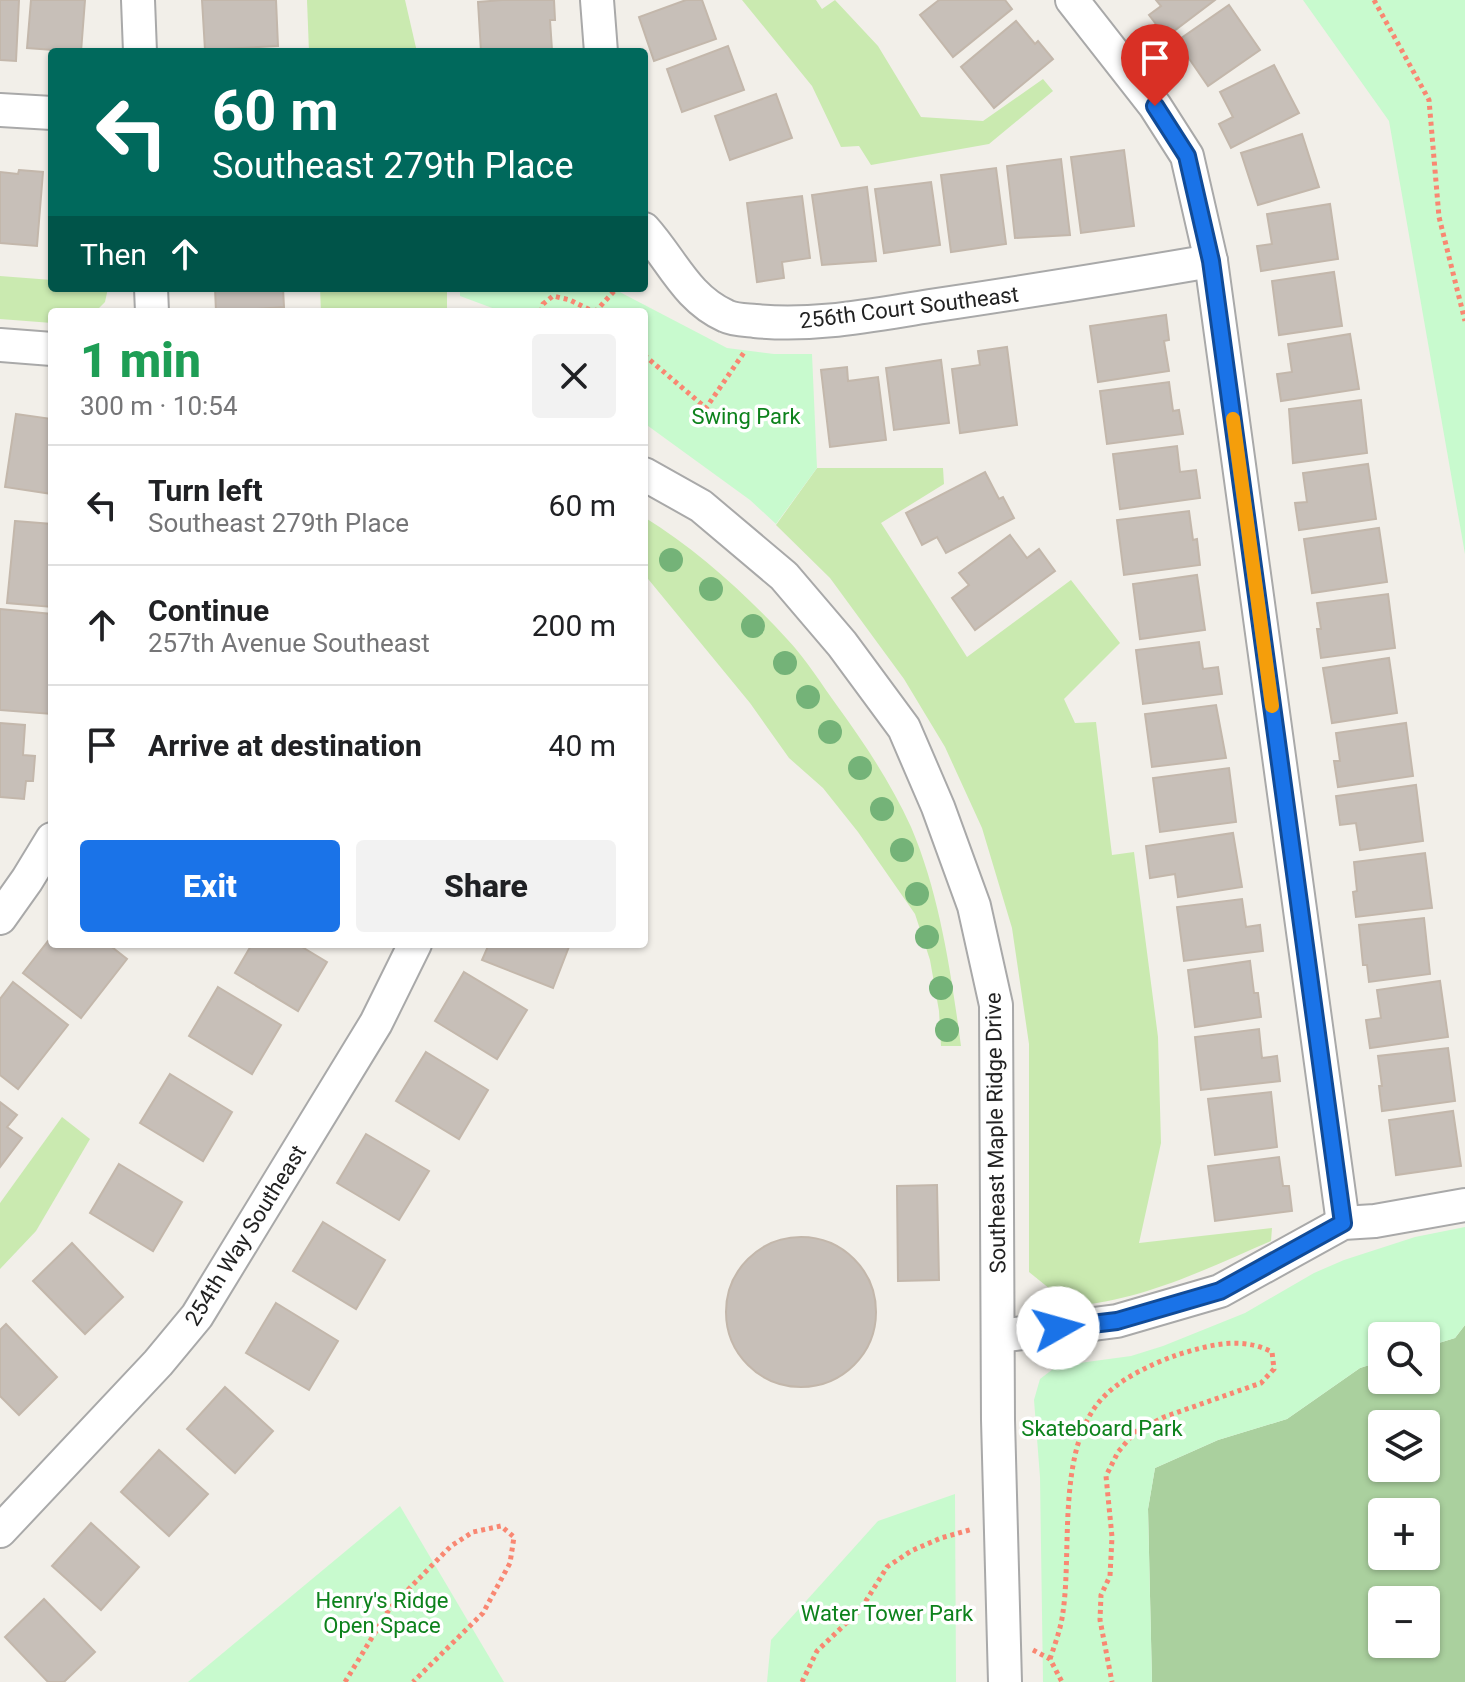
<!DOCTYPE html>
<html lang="en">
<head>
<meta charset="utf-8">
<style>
  body { margin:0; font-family:Roboto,sans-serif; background:#f2f2f2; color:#202124; height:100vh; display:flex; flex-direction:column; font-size:30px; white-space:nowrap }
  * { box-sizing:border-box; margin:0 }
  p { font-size:26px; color:#757577 }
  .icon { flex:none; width:44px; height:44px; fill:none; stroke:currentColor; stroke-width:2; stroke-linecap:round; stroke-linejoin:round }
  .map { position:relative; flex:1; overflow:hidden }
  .side { position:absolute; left:48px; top:308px; width:600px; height:640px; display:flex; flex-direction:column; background:#fff; border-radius:8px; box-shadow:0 2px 6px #0004 }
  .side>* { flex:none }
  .banner { position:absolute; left:48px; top:48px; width:600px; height:244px; border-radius:8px; box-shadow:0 2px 6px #0004; background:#00695c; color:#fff; overflow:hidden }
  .tools { position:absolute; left:1368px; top:1322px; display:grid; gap:16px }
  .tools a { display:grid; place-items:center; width:72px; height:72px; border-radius:8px; background:#fff; box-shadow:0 2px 6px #0004; font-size:40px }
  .pin { position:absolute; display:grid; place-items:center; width:68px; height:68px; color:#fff; margin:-82px -34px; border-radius:50% 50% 50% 0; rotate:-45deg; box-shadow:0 0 8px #0007 }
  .pin .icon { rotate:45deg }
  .me { position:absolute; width:88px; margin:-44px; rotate:83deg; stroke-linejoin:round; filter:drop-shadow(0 0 6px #0008) }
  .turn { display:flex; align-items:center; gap:28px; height:168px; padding:0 32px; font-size:36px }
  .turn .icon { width:104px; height:104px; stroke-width:2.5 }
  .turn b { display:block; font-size:56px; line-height:68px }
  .then { display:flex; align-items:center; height:76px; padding:0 32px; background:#0003; gap:16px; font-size:30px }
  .round { display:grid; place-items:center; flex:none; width:84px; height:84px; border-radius:8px; background:#f2f2f2 }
  .overview { display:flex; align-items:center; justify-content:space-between; height:136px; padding:0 32px }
  h1 { font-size:48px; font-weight:800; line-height:60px; color:#1e9e55 }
  .action { display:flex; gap:16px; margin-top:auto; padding:16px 32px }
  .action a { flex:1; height:92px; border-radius:8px; background:#1a73e8; color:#fff; font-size:32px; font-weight:800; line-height:92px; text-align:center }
  .action a+a { background:#f2f2f2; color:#202124 }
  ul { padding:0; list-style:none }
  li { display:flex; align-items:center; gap:24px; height:120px; padding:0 32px; border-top:2px solid #e0e0e0 }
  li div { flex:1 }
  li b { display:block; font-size:30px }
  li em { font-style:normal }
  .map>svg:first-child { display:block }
  .grass { fill:#caeab0 }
  .forest { fill:#aad09e; fill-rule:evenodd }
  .park { fill:#c8face }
  .building { fill:#c7bfb8; stroke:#c3b7ab; stroke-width:2 }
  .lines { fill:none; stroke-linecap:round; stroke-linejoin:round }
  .minor-casing { stroke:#a9a9a9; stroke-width:36 }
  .path { stroke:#f98772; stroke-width:5; stroke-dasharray:4 4; stroke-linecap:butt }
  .minor { stroke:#fff; stroke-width:32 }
  .tree { fill:#74b378 }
  .route-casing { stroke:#114b97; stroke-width:20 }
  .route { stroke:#1a73e8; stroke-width:14 }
  .slow { stroke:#f59e0b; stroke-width:14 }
  .labels { text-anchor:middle; stroke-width:7; stroke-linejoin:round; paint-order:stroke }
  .street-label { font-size:22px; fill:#222; stroke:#fff }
  .park-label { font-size:22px; fill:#0d821c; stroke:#fff }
</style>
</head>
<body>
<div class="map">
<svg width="1465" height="1682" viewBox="0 0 1465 1682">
  <rect width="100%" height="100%" fill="#f2efe9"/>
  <!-- grass -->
  <g class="grass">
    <path d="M 307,0 L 405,0 L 417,52 L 309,52 Z"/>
    <path d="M 742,0 L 816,0 L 822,9 L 835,0 L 878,46 L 921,117 L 983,121 L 1043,79 L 1053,91 L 989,144 L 871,165 L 859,146 L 841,147 L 812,86 Z"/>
    <path d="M 0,276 L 52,280 L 52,288 L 108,288 L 105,302 L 95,312 L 52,312 L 52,323 L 0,319 Z"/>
    <path d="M 320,288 L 447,288 L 447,312 L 321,312 Z"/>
    <path d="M 817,468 L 943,468 L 944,484 L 881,523 L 967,657 L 1071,580 L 1120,643 L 1064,699 L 1075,723 L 1096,722 L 1112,855 L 1134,852 L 1158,1037 L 1161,1143 L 1139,1243 L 1272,1228 L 1271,1241 C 1206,1269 1142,1301 1071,1306 L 1029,1272 L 1029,1044 L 1012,928 L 982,828 L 945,747 L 904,679 L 830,578 L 776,525 Z"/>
    <path d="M 644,517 C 696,549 746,594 787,639 C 806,659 822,685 838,707 C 865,744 892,785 911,827 C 940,895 951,973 961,1046 L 941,1046 L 939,1011 L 930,960 L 915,914 L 858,832 L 823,788 L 789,758 L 750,703 L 644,574 Z"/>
    <path d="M 62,1117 L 90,1139 L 36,1231 L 0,1269 L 0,1203 Z"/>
  </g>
  <!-- forest -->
  <path class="forest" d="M 1465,1325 L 1465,1682 L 1152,1682 L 1148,1509 L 1155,1468 L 1218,1440 L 1287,1419 L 1360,1368 L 1382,1361 L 1382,1380 L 1426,1380 L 1426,1347 L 1455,1338 ZM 1382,1424 L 1426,1424 L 1426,1468 L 1382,1468 ZM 1382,1512 L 1426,1512 L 1426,1556 L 1382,1556 ZM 1382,1600 L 1426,1600 L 1426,1644 L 1382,1644 Z"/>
  <!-- park -->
  <g class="park">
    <path d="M 1303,0 L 1465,0 L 1465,554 L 1389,121 Z"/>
    <path d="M 460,288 L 612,288 L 727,348 L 774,354 L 812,354 L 817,468 L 776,524 L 750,500 L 644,423 L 644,312 L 503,312 L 460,296 Z"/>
    <path d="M 1465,1227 L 1465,1325 L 1455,1338 L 1426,1347 L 1426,1336 L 1382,1336 L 1382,1361 L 1360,1368 L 1287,1419 L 1218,1440 L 1155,1468 L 1148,1509 L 1152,1682 L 1043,1682 L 1040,1477 L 1034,1400 L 1040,1379 L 1057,1366 L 1131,1356 L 1163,1346 L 1245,1313 L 1314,1273 L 1344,1260 L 1415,1237 Z"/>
    <path d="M 955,1494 L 956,1682 L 767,1682 L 771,1640 L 878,1521 Z"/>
    <path d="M 400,1506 L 504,1682 L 188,1682 Z"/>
  </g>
  <!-- building -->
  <g class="building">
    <path d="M 0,0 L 19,0 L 16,61 L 0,60 Z"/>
    <path d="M 31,0 L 85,0 L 81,52 L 27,48 Z"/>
    <path d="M 202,0 L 276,0 L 278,46 L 205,50 Z"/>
    <path d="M 502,0 L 554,0 L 555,20 L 550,20 L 552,50 L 481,52 L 478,2 Z"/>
    <path d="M 686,0 L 702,0 L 716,39 L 654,61 L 639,17 Z"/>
    <path d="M 939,0 L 1005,0 L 1012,9 L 953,57 L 920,15 Z"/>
    <path d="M 1156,0 L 1215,0 L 1166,37 L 1149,15 L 1161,6 Z"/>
    <path d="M 1229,5 L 1260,50 L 1208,86 L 1177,41 Z"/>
    <path d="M 1016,21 L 1035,44 L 1038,41 L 1053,59 L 994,108 L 961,67 Z"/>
    <path d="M 728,46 L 744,90 L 682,112 L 667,69 Z"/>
    <path d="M 1274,65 L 1299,113 L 1231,148 L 1219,124 L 1233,117 L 1220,92 Z"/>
    <path d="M 776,94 L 792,138 L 730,160 L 715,116 Z"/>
    <path d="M 1302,134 L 1319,187 L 1258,205 L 1241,153 Z"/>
    <path d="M 1124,150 L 1134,226 L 1081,233 L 1071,157 Z"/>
    <path d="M 1061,159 L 1070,235 L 1015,238 L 1007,166 Z"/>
    <path d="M 996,168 L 1006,244 L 951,252 L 941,175 Z"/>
    <path d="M 19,170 L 43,172 L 37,246 L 0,243 L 0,172 L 18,174 Z"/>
    <path d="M 931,182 L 940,245 L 884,253 L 875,189 Z"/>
    <path d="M 867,187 L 876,261 L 822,265 L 812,195 Z"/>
    <path d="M 802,196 L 810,258 L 782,262 L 784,278 L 757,282 L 747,203 Z"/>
    <path d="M 1330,204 L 1338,259 L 1261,271 L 1257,246 L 1272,244 L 1267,214 Z"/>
    <path d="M 1334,272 L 1342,326 L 1279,335 L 1272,281 Z"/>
    <path d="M 215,288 L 283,288 L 284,307 L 216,312 Z"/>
    <path d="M 1166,315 L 1169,340 L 1164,341 L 1169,371 L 1098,382 L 1090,326 Z"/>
    <path d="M 1350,334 L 1359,389 L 1281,401 L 1277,374 L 1292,372 L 1288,344 Z"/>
    <path d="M 1007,347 L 1017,425 L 960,433 L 952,369 L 980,365 L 978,351 Z"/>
    <path d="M 941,360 L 949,423 L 894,430 L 886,368 Z"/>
    <path d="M 847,367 L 848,381 L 878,377 L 886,440 L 830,447 L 821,370 Z"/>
    <path d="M 1169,382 L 1173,411 L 1179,410 L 1183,434 L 1107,444 L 1100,391 Z"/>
    <path d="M 1361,400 L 1367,453 L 1293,463 L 1289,409 Z"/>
    <path d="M 16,414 L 52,419 L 52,494 L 5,487 Z"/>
    <path d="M 1177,446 L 1180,472 L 1196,470 L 1200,498 L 1120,509 L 1113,454 Z"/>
    <path d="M 1368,464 L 1376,519 L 1299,530 L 1295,503 L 1307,502 L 1303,473 Z"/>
    <path d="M 985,472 L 999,499 L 1003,497 L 1014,518 L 946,553 L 937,537 L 922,545 L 906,513 Z"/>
    <path d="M 1189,511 L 1193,540 L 1197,539 L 1200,565 L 1124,575 L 1117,520 Z"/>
    <path d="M 15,521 L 52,524 L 52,607 L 7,603 Z"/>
    <path d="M 1379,528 L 1387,582 L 1312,593 L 1304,539 Z"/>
    <path d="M 1010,535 L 1027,558 L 1039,549 L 1055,571 L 975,630 L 952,598 L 969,585 L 959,573 Z"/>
    <path d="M 1197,575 L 1205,630 L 1140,639 L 1133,584 Z"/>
    <path d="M 1388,594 L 1395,648 L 1321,658 L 1317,629 L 1321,629 L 1317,603 Z"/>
    <path d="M 0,609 L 52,614 L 52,714 L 0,710 Z"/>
    <path d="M 1199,642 L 1203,669 L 1218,667 L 1222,694 L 1143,704 L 1136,650 Z"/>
    <path d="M 1389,658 L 1397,713 L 1332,723 L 1323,668 Z"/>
    <path d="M 1216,705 L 1226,758 L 1152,767 L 1145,714 Z"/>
    <path d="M 0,723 L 25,725 L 23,755 L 35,756 L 33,781 L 26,781 L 24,799 L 0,797 Z"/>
    <path d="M 1406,723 L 1413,776 L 1338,787 L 1334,761 L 1340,761 L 1336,733 Z"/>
    <path d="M 1229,768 L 1236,822 L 1160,832 L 1153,778 Z"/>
    <path d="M 1416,785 L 1423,841 L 1360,850 L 1356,823 L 1340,825 L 1336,796 Z"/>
    <path d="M 1233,833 L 1242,887 L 1178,897 L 1175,874 L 1150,878 L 1146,846 Z"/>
    <path d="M 1425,853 L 1432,908 L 1356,917 L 1353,892 L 1357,891 L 1354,862 Z"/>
    <path d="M 1242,899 L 1246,927 L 1260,925 L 1263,951 L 1184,961 L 1177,907 Z"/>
    <path d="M 1424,918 L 1430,974 L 1369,982 L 1367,965 L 1363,965 L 1359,925 Z"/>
    <path d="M 52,936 L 52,944 L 108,944 L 127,959 L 81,1018 L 23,973 Z"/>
    <path d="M 252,944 L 297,944 L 327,962 L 298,1011 L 235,973 Z"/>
    <path d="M 489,944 L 570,944 L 553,988 L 482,960 Z"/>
    <path d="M 1250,961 L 1254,993 L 1258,993 L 1261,1017 L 1195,1027 L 1188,970 Z"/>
    <path d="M 464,972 L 527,1010 L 497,1059 L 435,1021 Z"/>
    <path d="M 1440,981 L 1448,1037 L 1370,1048 L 1366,1020 L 1381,1018 L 1377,990 Z"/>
    <path d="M 13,982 L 68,1025 L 18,1089 L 0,1075 L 0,999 Z"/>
    <path d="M 218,987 L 281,1025 L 252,1074 L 189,1036 Z"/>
    <path d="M 1259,1029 L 1262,1058 L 1277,1056 L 1280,1081 L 1201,1090 L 1195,1037 Z"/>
    <path d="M 1448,1048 L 1455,1101 L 1382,1111 L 1379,1086 L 1382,1086 L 1378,1056 Z"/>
    <path d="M 426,1052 L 488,1090 L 459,1139 L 396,1101 Z"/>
    <path d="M 170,1074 L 232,1112 L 203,1161 L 140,1123 Z"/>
    <path d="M 1271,1092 L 1277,1147 L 1215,1155 L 1208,1099 Z"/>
    <path d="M 0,1102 L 17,1115 L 7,1127 L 22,1138 L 0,1167 Z"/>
    <path d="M 1453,1111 L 1461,1166 L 1396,1175 L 1389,1120 Z"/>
    <path d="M 366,1134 L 429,1171 L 399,1220 L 337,1183 Z"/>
    <path d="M 1279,1157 L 1283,1186 L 1289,1186 L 1292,1211 L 1215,1221 L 1208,1166 Z"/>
    <path d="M 119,1164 L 182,1202 L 153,1251 L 90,1213 Z"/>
    <path d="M 937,1185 L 939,1280 L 898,1281 L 897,1186 Z"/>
    <path d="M 323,1222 L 385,1260 L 356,1309 L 293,1271 Z"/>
    <circle cx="801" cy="1312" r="75"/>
    <path d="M 72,1243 L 123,1297 L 85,1334 L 33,1281 Z"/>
    <path d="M 276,1303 L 338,1341 L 309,1390 L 246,1353 Z"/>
    <path d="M 6,1324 L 57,1377 L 19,1415 L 0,1396 L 0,1330 Z"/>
    <path d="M 225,1387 L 273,1431 L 235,1473 L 187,1429 Z"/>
    <path d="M 159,1450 L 208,1494 L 169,1536 L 121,1492 Z"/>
    <path d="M 91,1523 L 139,1567 L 101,1610 L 52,1566 Z"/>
    <path d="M 44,1599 L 95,1652 L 64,1682 L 48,1682 L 5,1637 Z"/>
  </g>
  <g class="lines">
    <!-- minor casing -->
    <g class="minor-casing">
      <g id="minor">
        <path d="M 138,0 L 140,52"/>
        <path d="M 597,0 L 601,52"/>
        <path d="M 1072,0 L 1155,106 L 1187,156 L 1211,261 L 1343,1223"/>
        <path d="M 0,110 L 52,113"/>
        <path d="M 644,229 C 672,260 686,298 726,316 C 734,320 746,320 755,321 C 814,327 872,315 930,306 C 1024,292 1118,277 1211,261"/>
        <path d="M 151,288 L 152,312"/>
        <path d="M 0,345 L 52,349"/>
        <path d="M 644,474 L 701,506 L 784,576 L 842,644 L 904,728 L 938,807 L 974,906 L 996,1005 L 998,1420 L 1005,1682"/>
        <path d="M 0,918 L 27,880 L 52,839"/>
        <path d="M 999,1336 L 1117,1321 L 1220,1291 L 1343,1223 L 1375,1221 L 1465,1205"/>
        <path d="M 0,1531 L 158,1363 L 197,1316 L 376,1023 L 415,944"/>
      </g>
    </g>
    <!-- path -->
    <g class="path">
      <path d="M 1374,0 L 1429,100 L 1439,217 L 1465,321"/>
      <path d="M 541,312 L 543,304 L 553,296 L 570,300 L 594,312"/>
      <path d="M 595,312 L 617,288"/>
      <path d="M 644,355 L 706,408 L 745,351"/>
      <path d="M 1033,1650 L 1050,1659 L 1062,1682"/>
      <path d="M 1050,1659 C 1055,1644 1061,1628 1063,1612 C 1072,1550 1057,1453 1099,1402 C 1117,1380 1151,1364 1177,1355 C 1209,1345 1241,1336 1272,1352 L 1274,1369 L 1261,1383 L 1164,1417 L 1135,1432 L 1118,1452 L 1106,1476 L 1112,1537 L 1110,1576 L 1101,1595 L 1100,1620 L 1112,1682"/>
      <path d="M 345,1682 L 390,1608 L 451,1546 L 473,1532 L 501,1526 L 514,1537 L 510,1563 L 483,1613 L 413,1682"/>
      <path d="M 802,1682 L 817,1651 L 861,1609 L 887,1567 L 911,1551 L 941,1538 L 973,1529"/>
    </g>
    <!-- minor -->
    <use href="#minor" class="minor"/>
  </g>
  <!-- trees -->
  <g class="tree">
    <circle cx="671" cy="560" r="12"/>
    <circle cx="711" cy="589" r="12"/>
    <circle cx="753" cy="626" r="12"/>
    <circle cx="785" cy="663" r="12"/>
    <circle cx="808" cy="697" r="12"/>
    <circle cx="830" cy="732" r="12"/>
    <circle cx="860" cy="768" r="12"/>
    <circle cx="882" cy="809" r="12"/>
    <circle cx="902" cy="850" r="12"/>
    <circle cx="917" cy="894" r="12"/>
    <circle cx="927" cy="937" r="12"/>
    <circle cx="941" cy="988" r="12"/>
    <circle cx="947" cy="1030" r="12"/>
  </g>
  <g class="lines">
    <!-- route casing -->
    <g class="route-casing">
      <path id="route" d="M 1058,1328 L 1117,1321 L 1220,1291 L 1343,1223 L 1211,261 L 1187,156 L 1155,106"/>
    </g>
    <!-- route -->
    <use href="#route" class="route"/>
    <!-- slow -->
    <path class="slow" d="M 1233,419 L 1272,706"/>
  </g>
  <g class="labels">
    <!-- street labels -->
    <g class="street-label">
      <text transform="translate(909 307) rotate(-7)" y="8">256th Court Southeast</text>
      <text transform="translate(995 1133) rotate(-91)" y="8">Southeast Maple Ridge Drive</text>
      <text transform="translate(245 1235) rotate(-58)" y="8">254th Way Southeast</text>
    </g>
    <!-- park labels -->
    <g class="park-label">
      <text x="746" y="424">Swing Park</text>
      <text x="1102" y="1436">Skateboard Park</text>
      <text x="382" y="1608">Henry's Ridge<tspan x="382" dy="25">Open Space</tspan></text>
      <text x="887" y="1621">Water Tower Park</text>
    </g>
  </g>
</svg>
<div class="tools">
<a><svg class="icon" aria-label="search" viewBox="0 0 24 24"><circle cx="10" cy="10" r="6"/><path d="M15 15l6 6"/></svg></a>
<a><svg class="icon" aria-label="layers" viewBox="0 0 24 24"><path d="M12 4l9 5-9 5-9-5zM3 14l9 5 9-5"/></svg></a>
<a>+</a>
<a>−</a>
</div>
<div class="pin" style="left:1155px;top:106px;background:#d93025"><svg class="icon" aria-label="arrive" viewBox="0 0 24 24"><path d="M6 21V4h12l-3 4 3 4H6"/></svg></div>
<svg class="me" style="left:1058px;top:1328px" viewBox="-20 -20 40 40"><circle r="19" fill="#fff"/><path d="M0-13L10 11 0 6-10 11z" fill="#1a73e8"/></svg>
<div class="banner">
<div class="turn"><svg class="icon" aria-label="left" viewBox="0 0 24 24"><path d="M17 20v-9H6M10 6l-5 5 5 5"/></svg><div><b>60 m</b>Southeast 279th Place</div></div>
<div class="then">Then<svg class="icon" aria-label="ahead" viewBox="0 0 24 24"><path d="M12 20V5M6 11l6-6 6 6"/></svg></div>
</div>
<section class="side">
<div class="overview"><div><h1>1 min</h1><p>300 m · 10:54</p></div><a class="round"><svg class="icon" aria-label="close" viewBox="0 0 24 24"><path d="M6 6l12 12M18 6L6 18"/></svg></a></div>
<ul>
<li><svg class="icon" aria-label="left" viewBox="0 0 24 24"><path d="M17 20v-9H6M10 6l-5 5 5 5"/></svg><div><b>Turn left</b><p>Southeast 279th Place</p></div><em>60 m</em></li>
<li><svg class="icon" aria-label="ahead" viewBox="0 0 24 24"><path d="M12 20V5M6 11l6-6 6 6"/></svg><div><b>Continue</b><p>257th Avenue Southeast</p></div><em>200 m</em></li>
<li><svg class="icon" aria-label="arrive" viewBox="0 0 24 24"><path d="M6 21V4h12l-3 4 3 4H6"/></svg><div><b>Arrive at destination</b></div><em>40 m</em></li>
</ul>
<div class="action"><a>Exit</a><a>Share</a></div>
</section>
</div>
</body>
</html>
